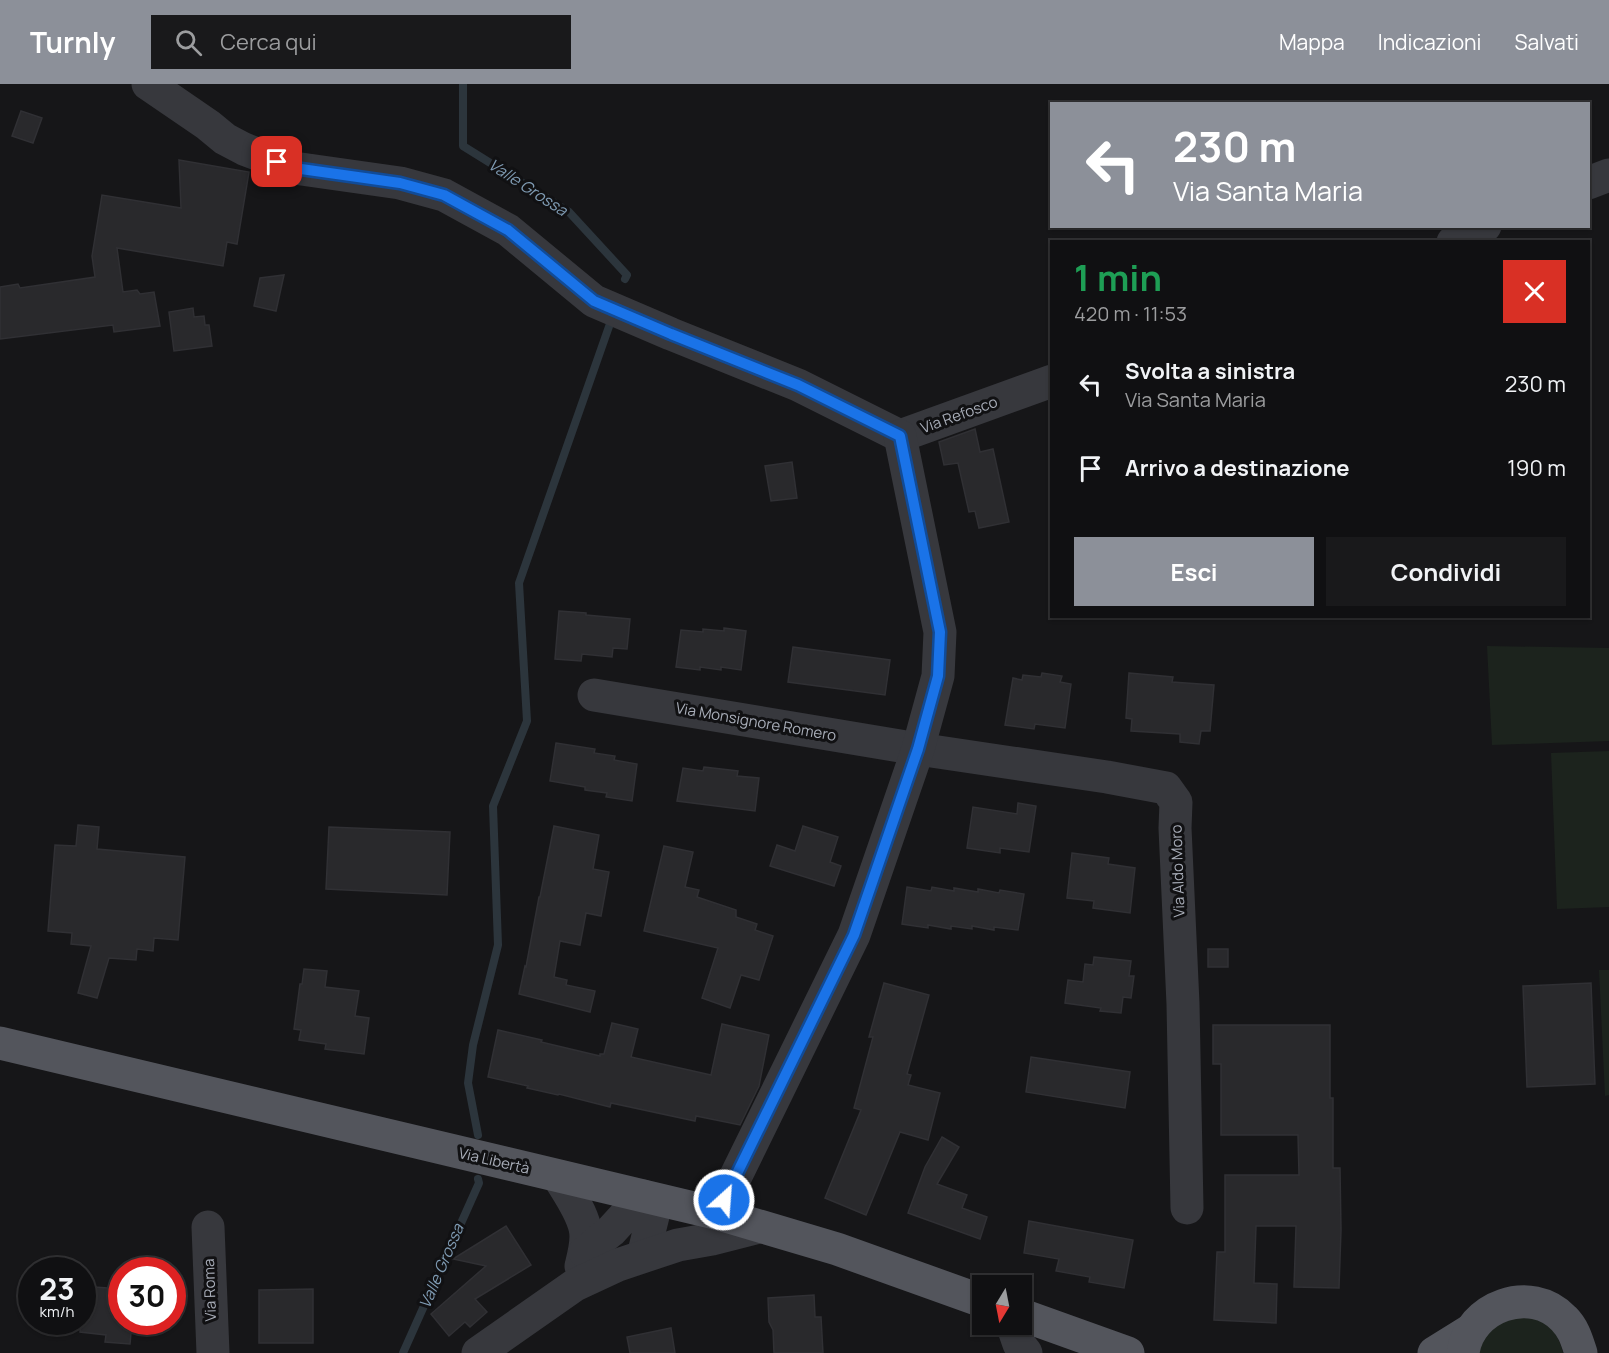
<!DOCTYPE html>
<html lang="it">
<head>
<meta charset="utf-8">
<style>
  body { margin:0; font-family:Manrope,sans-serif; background:#19191b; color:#f1f3f6; height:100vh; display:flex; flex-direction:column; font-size:22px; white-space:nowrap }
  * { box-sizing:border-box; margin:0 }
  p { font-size:20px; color:#9c9d9f }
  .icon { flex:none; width:33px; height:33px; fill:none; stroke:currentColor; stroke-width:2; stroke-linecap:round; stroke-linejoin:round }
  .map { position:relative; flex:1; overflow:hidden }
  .details { position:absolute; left:1050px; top:156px; width:540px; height:378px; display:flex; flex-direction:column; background:#101012; border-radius:0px; box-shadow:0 2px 4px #0004,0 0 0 2px #303032 }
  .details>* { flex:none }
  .hud { position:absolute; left:1050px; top:18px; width:540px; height:126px; border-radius:0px; box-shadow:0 2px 4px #0004,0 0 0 2px #303032; background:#8c9099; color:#fff; overflow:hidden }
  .needle { width:39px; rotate:190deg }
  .tools { position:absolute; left:972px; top:1191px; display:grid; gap:12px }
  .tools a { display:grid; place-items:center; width:60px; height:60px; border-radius:0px; background:#101012; box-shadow:0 2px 4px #0004,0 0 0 2px #303032; font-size:30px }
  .speed { position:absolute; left:18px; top:1173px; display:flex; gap:12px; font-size:30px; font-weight:700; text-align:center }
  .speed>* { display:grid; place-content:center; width:78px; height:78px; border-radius:50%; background:#101012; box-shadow:0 2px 4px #0004,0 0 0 2px #303032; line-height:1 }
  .speed small { font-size:15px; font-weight:400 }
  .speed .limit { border:9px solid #d22; background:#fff; color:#111 }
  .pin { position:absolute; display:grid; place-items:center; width:51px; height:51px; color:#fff; margin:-26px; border-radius:12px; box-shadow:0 3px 9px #0006 }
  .me { position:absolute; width:66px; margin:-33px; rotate:26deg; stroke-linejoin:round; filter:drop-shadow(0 0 4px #0008) }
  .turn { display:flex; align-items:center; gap:21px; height:126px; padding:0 24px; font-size:27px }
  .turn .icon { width:78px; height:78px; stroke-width:2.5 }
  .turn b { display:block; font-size:42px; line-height:51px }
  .round { display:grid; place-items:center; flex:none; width:63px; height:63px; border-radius:0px; background:#19191b }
  .overview { display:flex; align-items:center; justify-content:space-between; height:102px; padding:0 24px }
  h1 { font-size:36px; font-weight:700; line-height:45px; color:#1e9e55 }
  .primary-button { display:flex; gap:12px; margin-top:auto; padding:12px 24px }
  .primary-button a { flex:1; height:69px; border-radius:0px; background:#8c9099; color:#fff; font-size:24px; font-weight:700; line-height:69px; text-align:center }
  .primary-button a+a { background:#19191b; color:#f1f3f6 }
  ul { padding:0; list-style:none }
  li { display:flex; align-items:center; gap:18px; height:84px; padding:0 24px }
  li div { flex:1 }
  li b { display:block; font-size:22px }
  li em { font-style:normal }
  header { display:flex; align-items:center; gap:36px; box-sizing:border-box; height:84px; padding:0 30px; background:#8c9099; color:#fff }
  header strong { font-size:28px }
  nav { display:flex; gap:33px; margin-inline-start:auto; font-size:21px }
  .search { width:420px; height:54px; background:#19191b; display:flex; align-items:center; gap:15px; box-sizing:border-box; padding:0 21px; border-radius:0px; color:#9c9d9f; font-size:22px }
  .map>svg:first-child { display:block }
  .green { fill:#1c231d }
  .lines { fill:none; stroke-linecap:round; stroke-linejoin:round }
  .stream { stroke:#2c353c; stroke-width:8 }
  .building { fill:#29292c; stroke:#303034; stroke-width:1.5 }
  .minor { stroke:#37383d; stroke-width:33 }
  .major { stroke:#53555c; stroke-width:33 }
  .route-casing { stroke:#114b97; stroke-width:15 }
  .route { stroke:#1a73e8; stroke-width:10 }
  .labels { text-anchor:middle; stroke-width:6; stroke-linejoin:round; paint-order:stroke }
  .street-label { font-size:15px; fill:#a8adb8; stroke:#111113 }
  .water-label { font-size:16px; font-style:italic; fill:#7f9bb3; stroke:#111113 }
</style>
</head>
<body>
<header>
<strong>Turnly</strong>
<div class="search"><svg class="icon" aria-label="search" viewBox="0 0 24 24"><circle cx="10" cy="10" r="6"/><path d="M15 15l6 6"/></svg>Cerca qui</div>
<nav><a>Mappa</a><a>Indicazioni</a><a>Salvati</a></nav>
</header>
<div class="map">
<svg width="1609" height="1269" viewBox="0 0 1609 1269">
  <rect width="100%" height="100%" fill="#161618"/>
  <!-- green -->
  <g class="green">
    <path d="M 1487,562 L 1609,564 L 1609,657 L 1492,661 Z"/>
    <path d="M 1609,667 L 1609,823 L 1557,825 L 1551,669 Z"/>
    <path d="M 1599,886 L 1609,886 L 1609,1011 L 1605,1012 Z"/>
    <path d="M 1512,1233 C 1520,1234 1530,1233 1537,1236 C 1552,1240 1560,1255 1563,1269 L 1478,1269 C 1484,1247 1494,1243 1512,1233 Z"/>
  </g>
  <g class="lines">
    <!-- stream -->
    <g class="stream">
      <path d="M 463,0 L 463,62 L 569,128 L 627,191 L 625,195"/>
      <path d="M 478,1051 L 468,999 L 473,961 L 498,861 L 493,722 L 527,637 L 519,499 L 612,234"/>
      <path d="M 403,1269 L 479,1099 L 478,1095"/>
    </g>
  </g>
  <!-- building -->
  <g class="building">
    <path d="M 21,27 L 42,34 L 33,59 L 12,52 Z"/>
    <path d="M 179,76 L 249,88 L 237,160 L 227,158 L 223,182 L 117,164 L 123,208 L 137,206 L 140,210 L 154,208 L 160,242 L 114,248 L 113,241 L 0,255 L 0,203 L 18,200 L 20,204 L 95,193 L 92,172 L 102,111 L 181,124 Z"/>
    <path d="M 284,191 L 276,227 L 254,222 L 260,194 Z"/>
    <path d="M 193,224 L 194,233 L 204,232 L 205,241 L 209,241 L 212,262 L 174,267 L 169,228 Z"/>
    <path d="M 975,345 L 980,368 L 993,365 L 1009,438 L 979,444 L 975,427 L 969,428 L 958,379 L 944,381 L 939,358 Z"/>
    <path d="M 792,378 L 797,414 L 771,417 L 765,382 Z"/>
    <path d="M 559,527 L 586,529 L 586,531 L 630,535 L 627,565 L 613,564 L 612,573 L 582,570 L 581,577 L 555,575 Z"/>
    <path d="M 724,544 L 746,547 L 741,586 L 721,583 L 721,586 L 700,583 L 700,586 L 676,583 L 681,546 L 703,548 L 703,545 L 724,547 Z"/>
    <path d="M 793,563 L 890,576 L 885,611 L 788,598 Z"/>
    <path d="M 1042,589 L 1062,592 L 1060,598 L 1071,600 L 1065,644 L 1035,640 L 1034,645 L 1005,641 L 1013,594 L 1022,596 L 1023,591 L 1041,593 Z"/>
    <path d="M 1129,589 L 1173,593 L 1172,598 L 1214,601 L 1210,647 L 1201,647 L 1199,660 L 1180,658 L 1180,650 L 1131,647 L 1132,635 L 1126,634 Z"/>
    <path d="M 556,659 L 595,665 L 594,669 L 615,672 L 614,676 L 637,680 L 632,717 L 606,713 L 607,709 L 585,706 L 585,703 L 550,697 Z"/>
    <path d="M 704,683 L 738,687 L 737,692 L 759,694 L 755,727 L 677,717 L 683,684 L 703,687 Z"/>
    <path d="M 1018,719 L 1036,722 L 1029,768 L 1000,764 L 1000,769 L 967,764 L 973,723 L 1017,730 Z"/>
    <path d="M 78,741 L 99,743 L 97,765 L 185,773 L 178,856 L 154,854 L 153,867 L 137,865 L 136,876 L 109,874 L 97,914 L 78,909 L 91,862 L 71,860 L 72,849 L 48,847 L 55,761 L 76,762 Z"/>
    <path d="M 554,742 L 599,751 L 593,785 L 609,788 L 601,832 L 586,829 L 580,861 L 560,857 L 554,893 L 567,896 L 566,901 L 595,907 L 590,928 L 519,910 L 525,882 L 526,883 L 539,813 L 540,813 Z"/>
    <path d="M 803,742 L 838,753 L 830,778 L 841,782 L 834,802 L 770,782 L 777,761 L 795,767 Z"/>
    <path d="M 329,743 L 450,748 L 447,811 L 326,805 Z"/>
    <path d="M 664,762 L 693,768 L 685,803 L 699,806 L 697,813 L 736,826 L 736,833 L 757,840 L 755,846 L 773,852 L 759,896 L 741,891 L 730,924 L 702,914 L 718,864 L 644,847 Z"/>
    <path d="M 1072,769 L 1109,774 L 1108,780 L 1135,784 L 1130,829 L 1093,824 L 1094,817 L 1067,814 Z"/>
    <path d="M 907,803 L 931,807 L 932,803 L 954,807 L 954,804 L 978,808 L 978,805 L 999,809 L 1000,806 L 1024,810 L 1018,846 L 994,843 L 994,846 L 972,842 L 972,845 L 951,842 L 951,845 L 928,841 L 928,844 L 902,840 Z"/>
    <rect x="1208" y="865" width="20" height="18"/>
    <path d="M 1094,873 L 1131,877 L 1129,892 L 1134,892 L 1131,914 L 1123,913 L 1121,929 L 1100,927 L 1101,924 L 1065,919 L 1068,896 L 1083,898 L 1085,880 L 1093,881 Z"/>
    <path d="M 304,885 L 327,887 L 325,903 L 359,907 L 355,932 L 369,934 L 364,970 L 325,965 L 326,960 L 299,956 L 301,946 L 294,945 L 300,900 L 302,900 Z"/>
    <path d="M 884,899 L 929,911 L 907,990 L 911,991 L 908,1001 L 940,1009 L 928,1056 L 900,1048 L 866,1131 L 825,1114 L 861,1026 L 854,1024 L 873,953 L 869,953 Z"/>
    <path d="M 1591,899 L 1595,1000 L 1527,1003 L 1523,902 Z"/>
    <path d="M 612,939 L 638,945 L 631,973 L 711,991 L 722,940 L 769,951 L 759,1002 L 740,1041 L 696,1032 L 695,1037 L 611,1019 L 610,1023 L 559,1010 L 558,1011 L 527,1004 L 528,1002 L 488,993 L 498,946 L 542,956 L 541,958 L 600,972 L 600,970 L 604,970 Z"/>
    <path d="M 1213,941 L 1330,941 L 1330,1014 L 1333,1014 L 1333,1084 L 1340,1084 L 1341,1146 L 1339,1204 L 1294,1203 L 1296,1142 L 1256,1142 L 1254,1199 L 1277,1200 L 1276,1239 L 1214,1236 L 1217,1168 L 1225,1168 L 1225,1091 L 1299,1091 L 1298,1051 L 1221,1051 L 1221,980 L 1213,980 Z"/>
    <path d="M 1031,973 L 1130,988 L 1125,1024 L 1026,1008 Z"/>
    <path d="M 942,1053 L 959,1063 L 937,1100 L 967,1111 L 962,1124 L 987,1133 L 980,1155 L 908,1129 L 925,1083 Z"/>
    <path d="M 1029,1137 L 1133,1156 L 1124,1204 L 1089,1198 L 1090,1193 L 1056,1187 L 1059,1175 L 1024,1169 Z"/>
    <path d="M 506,1142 L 531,1181 L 475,1215 L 487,1228 L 470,1243 L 465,1238 L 449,1252 L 431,1230 L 486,1182 L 453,1175 Z"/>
    <path d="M 94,1203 L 122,1205 L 122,1238 L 132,1238 L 130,1260 L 105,1258 L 106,1251 L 80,1248 L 81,1238 L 82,1238 L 83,1221 L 93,1222 Z"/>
    <path d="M 313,1205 L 313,1259 L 259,1259 L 259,1206 Z"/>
    <path d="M 814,1211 L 815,1233 L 821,1233 L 823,1269 L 774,1269 L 773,1246 L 769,1238 L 768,1214 Z"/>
    <path d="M 671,1244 L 675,1269 L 630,1269 L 627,1253 Z"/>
  </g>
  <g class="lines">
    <!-- minor -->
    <g class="minor">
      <path d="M 148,0 L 208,41 L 225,55 L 244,65 L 294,84 L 400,99 L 444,111 L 508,146 L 594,217 L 671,250 L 798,301 L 900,352"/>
      <path d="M 1588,99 L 1609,91"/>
      <path d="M 1453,158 L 1485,142"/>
      <path d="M 900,352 L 1052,297"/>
      <path d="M 594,611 L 918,665 L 1107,693 L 1166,704 L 1176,718 L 1175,744 L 1183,920 L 1187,1124"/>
      <path d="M 558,1092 C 567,1107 581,1126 585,1144 C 588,1156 584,1170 581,1182"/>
      <path d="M 719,1130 L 731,1102 L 854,851 L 918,665 L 938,592 L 940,548 L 900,352"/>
      <path d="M 208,1143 L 213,1269"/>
      <path d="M 585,1168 L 611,1147 L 643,1112 L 653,1132 L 643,1172"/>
      <path d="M 1012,1240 L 1019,1260 L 1026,1269"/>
      <path d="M 478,1269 L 575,1201 L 618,1181 L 678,1161 L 712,1155 L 759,1143"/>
    </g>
    <!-- major -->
    <g class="major">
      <path d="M 0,959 L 719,1130 L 837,1165 L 982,1217"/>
      <path d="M 1022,1231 L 1128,1269"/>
      <path d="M 1434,1269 L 1471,1246"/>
      <path d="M 1463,1269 C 1469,1222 1531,1200 1564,1235 C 1574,1245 1577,1257 1581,1269"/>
    </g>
  </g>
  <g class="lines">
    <!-- route casing -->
    <g class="route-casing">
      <path id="route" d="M 277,78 L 294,84 L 400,99 L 444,111 L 508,146 L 594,217 L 671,250 L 798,301 L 900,352 L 940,548 L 938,592 L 918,665 L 854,851 L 724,1116"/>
    </g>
    <!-- route -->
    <use href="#route" class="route"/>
  </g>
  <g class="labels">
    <!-- street labels -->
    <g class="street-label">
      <text transform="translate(959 331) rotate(-20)" y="5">Via Refosco</text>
      <text transform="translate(756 638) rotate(10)" y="5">Via Monsignore Romero</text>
      <text transform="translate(1178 787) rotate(-92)" y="5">Via Aldo Moro</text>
      <text transform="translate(494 1077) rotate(13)" y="5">Via Libertà</text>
      <text transform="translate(210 1206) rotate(-92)" y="5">Via Roma</text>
    </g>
    <!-- water labels -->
    <g class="water-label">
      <text transform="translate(528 103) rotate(33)" y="6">Valle Grossa</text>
      <text transform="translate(441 1182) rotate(-67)" y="6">Valle Grossa</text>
    </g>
  </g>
</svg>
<div class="tools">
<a><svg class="needle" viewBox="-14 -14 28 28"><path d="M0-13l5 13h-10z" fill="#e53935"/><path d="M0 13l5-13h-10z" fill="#9c9d9f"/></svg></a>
</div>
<div class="speed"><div>23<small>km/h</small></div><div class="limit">30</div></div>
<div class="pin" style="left:277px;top:78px;background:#d93025"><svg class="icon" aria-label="arrive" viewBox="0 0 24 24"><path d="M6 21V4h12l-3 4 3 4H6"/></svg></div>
<svg class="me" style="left:724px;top:1116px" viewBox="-20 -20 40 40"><circle r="17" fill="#1a73e8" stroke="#fff" stroke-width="3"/><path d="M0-11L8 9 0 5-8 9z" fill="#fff"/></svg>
<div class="hud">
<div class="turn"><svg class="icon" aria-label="left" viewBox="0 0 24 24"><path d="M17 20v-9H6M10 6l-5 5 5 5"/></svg><div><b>230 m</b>Via Santa Maria</div></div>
</div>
<section class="details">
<div class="overview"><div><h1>1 min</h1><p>420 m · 11:53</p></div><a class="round" style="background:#d93025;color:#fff"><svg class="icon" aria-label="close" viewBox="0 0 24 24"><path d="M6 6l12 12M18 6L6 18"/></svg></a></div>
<ul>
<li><svg class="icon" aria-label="left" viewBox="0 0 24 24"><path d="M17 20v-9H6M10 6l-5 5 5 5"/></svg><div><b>Svolta a sinistra</b><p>Via Santa Maria</p></div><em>230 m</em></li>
<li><svg class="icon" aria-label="arrive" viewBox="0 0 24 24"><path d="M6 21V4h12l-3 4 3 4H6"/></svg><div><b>Arrivo a destinazione</b></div><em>190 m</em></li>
</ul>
<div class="primary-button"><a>Esci</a><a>Condividi</a></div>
</section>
</div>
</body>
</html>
